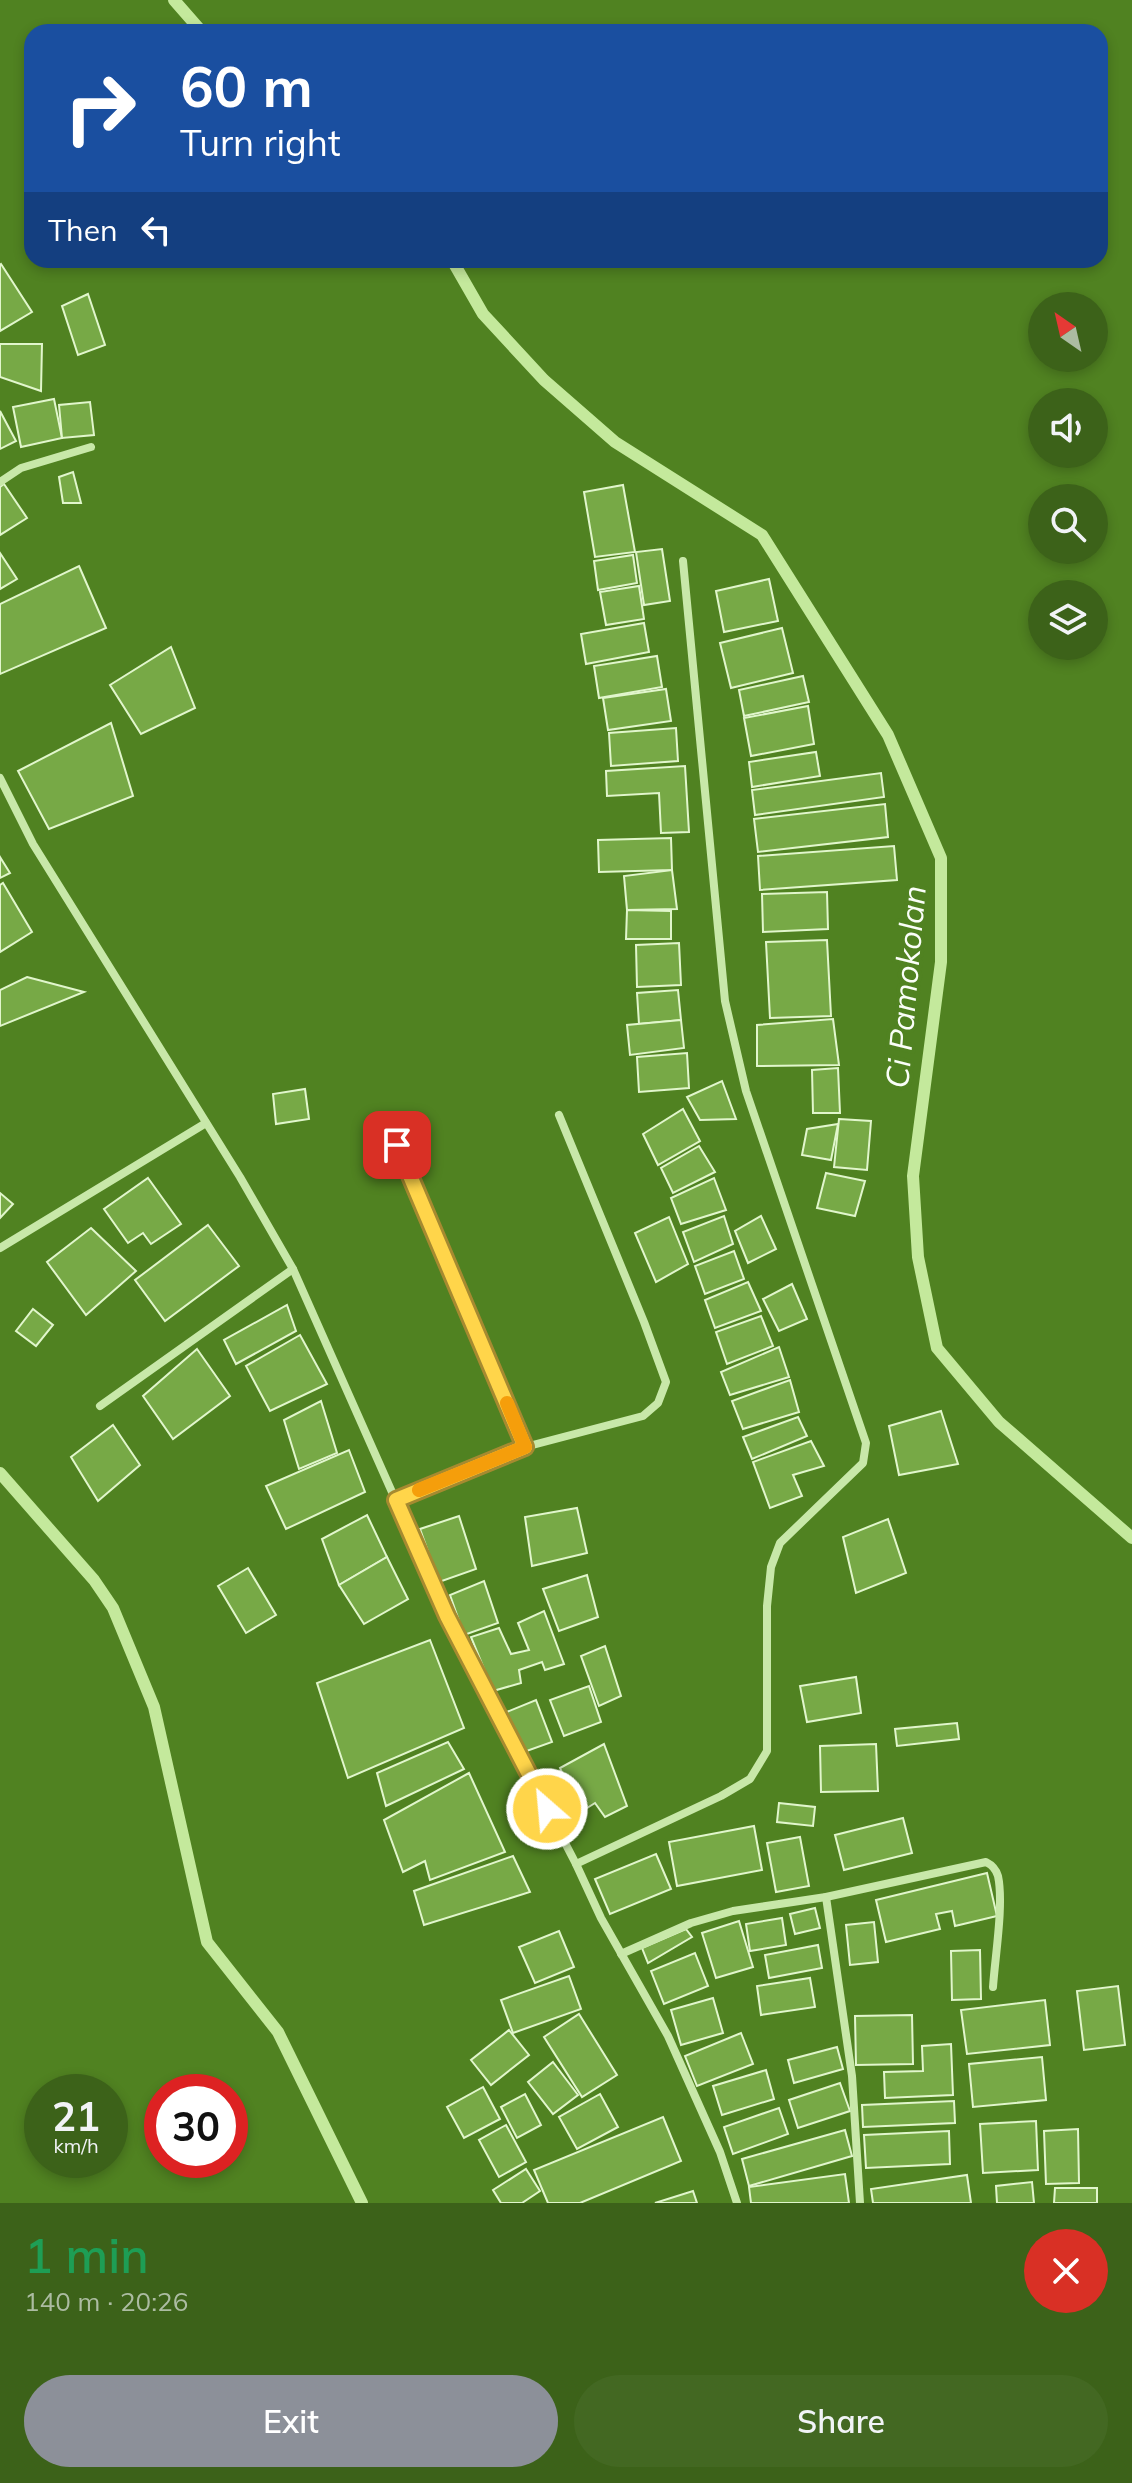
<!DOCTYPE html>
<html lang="en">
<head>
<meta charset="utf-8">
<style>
  body { margin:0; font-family:Mulish,sans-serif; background:#436822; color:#f1f3f6; height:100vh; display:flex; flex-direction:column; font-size:30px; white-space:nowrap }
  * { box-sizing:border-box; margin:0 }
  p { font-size:26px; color:#acbca2 }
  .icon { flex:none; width:44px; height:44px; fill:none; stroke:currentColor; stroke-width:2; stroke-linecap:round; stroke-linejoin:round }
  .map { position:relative; height:2203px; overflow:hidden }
  .panel { display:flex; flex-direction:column; background:#3c6219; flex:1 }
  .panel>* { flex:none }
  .guide { position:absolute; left:24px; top:24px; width:1084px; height:244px; border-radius:24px; box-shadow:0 4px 12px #0003; background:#1a4fa0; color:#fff; overflow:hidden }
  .needle { width:52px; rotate:326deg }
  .controls { position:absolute; left:1028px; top:292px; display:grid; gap:16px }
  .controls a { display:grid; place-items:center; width:80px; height:80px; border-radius:50%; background:#3c6219; box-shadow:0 4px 12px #0003; font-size:40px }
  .speed { position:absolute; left:24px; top:2074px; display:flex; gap:16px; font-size:40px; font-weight:700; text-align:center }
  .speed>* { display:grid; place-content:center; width:104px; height:104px; border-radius:50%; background:#3c6219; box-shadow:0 4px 12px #0003; line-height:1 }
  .speed small { font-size:20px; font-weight:400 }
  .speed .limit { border:12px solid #d22; background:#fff; color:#111 }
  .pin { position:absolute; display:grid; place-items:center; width:68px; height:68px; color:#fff; margin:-34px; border-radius:16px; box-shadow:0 4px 12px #0006 }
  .me { position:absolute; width:88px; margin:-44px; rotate:333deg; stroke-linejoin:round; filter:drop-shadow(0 0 6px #0008) }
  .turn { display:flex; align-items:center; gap:28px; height:168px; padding:0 24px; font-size:36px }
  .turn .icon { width:104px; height:104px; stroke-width:2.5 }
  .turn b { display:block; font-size:56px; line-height:68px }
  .then { display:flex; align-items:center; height:76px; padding:0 24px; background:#0003; gap:16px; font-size:30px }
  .round { display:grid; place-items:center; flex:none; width:84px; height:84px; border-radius:42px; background:#436822 }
  .summary { display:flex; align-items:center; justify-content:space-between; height:136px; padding:0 24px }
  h1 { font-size:48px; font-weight:600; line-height:60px; color:#1e9e55 }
  .primary-button { display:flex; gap:16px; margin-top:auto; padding:16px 24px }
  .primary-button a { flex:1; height:92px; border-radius:48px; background:#8c9099; color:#fff; font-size:32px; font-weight:600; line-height:92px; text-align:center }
  .primary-button a+a { background:#436822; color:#f1f3f6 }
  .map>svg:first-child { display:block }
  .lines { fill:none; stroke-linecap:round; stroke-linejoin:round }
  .stream { stroke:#c4e99c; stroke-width:12 }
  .building { fill:#77a946; stroke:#e1f6cc; stroke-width:2 }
  .minor { stroke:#c8e8a9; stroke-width:8 }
  .route-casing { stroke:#a68a30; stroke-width:20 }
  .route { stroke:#ffd54a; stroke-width:14 }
  .slow { stroke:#f59e0b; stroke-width:14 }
  .labels { text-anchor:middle; stroke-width:8; stroke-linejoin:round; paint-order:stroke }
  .water-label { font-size:32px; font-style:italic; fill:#fafef8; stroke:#508221 }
</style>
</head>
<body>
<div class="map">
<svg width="1132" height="2203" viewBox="0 0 1132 2203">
  <rect width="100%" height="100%" fill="#508221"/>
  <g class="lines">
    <!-- stream -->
    <g class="stream">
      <path d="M 174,0 L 202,32"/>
      <path d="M 452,260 L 483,314 L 544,380 L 615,442 L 762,535 L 888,735 L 941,858 L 941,962 L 913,1176 L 918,1257 L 937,1348 L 999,1422 L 1132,1538"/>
      <path d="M 0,1473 L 94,1580 L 113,1608 L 154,1707 L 207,1942 L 278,2032 L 362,2203"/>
    </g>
  </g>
  <!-- building -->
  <g class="building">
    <path d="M 1,264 L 32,312 L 0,331 L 0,265 Z"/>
    <path d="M 88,294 L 105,345 L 78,355 L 62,306 Z"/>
    <path d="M 0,344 L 42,344 L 41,391 L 0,377 Z"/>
    <path d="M 54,399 L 62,438 L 21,447 L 13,407 Z"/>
    <path d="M 90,402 L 94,435 L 62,438 L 59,405 Z"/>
    <path d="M 0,411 L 16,441 L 0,449 Z"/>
    <path d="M 73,472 L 81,503 L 63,503 L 59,477 Z"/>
    <path d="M 4,484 L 27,518 L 0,535 L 0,487 Z"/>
    <path d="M 623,485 L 635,552 L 595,557 L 584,492 Z"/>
    <path d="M 662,549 L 670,601 L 644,605 L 636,552 Z"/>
    <path d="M 0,553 L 17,579 L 0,589 Z"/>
    <path d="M 633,555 L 637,583 L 598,590 L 594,561 Z"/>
    <path d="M 79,566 L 106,628 L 0,674 L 0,604 Z"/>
    <path d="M 769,579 L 778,621 L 724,632 L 716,591 Z"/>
    <path d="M 639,586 L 644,619 L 606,625 L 600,592 Z"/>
    <path d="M 644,623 L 649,652 L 586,664 L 581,634 Z"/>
    <path d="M 782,628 L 793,673 L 731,688 L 720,643 Z"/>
    <path d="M 171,647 L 195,708 L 141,734 L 110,685 Z"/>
    <path d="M 657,656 L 662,687 L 599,698 L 594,666 Z"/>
    <path d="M 803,676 L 809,702 L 744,716 L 739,690 Z"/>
    <path d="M 666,689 L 671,721 L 608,730 L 603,698 Z"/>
    <path d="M 808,706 L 814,744 L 751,756 L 744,718 Z"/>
    <path d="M 111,723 L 133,796 L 49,829 L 18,771 Z"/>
    <path d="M 676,728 L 678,761 L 611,766 L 609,733 Z"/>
    <path d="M 816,752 L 820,776 L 752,787 L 749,762 Z"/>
    <path d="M 685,766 L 689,832 L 661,833 L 659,793 L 607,796 L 606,771 Z"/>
    <path d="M 881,773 L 884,797 L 755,815 L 752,790 Z"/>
    <path d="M 885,804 L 888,837 L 758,852 L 754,819 Z"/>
    <path d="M 671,838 L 672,870 L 599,872 L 598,840 Z"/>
    <path d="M 894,846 L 897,880 L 760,890 L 758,856 Z"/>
    <path d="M 0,857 L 10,873 L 0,878 Z"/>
    <path d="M 672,870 L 677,909 L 627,910 L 624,876 Z"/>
    <path d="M 3,883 L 32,932 L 0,952 L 0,885 Z"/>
    <path d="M 827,892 L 828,929 L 763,932 L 762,894 Z"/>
    <path d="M 627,910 L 671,911 L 671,939 L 626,939 Z"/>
    <path d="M 827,940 L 831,1016 L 770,1018 L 766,942 Z"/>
    <path d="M 679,943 L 681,985 L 637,987 L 636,945 Z"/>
    <path d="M 27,977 L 84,992 L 0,1026 L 0,990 Z"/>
    <path d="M 678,990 L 681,1020 L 639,1024 L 637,993 Z"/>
    <path d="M 833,1019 L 839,1065 L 757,1066 L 757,1025 Z"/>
    <path d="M 681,1020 L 684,1048 L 630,1055 L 627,1025 Z"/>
    <path d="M 687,1053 L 689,1088 L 639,1092 L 637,1057 Z"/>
    <path d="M 838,1068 L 840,1113 L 813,1113 L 812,1070 Z"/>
    <path d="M 722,1081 L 736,1119 L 700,1120 L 687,1097 Z"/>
    <path d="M 305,1089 L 309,1119 L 276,1124 L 273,1094 Z"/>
    <path d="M 683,1109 L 700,1141 L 658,1165 L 643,1134 Z"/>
    <path d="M 839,1119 L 871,1121 L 867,1170 L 834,1167 Z"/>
    <path d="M 838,1124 L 831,1160 L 802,1155 L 807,1129 Z"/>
    <path d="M 699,1146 L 715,1172 L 673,1193 L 661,1168 Z"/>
    <path d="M 826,1173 L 865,1181 L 855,1216 L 817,1208 Z"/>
    <path d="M 148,1178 L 181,1224 L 151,1244 L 143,1233 L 128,1243 L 104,1209 Z"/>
    <path d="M 714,1178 L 726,1210 L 681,1224 L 671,1198 Z"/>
    <path d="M 0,1193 L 13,1204 L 0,1218 Z"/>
    <path d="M 724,1216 L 733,1244 L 694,1262 L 683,1232 Z"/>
    <path d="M 761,1216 L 776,1249 L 748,1263 L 735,1231 Z"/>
    <path d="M 669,1217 L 688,1264 L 656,1282 L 635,1233 Z"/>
    <path d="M 208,1225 L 239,1266 L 165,1321 L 135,1280 Z"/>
    <path d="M 91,1228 L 136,1271 L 86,1315 L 47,1262 Z"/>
    <path d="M 734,1251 L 744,1279 L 705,1294 L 695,1266 Z"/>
    <path d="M 748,1282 L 761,1311 L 715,1328 L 705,1300 Z"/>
    <path d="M 792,1284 L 807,1319 L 779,1331 L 763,1299 Z"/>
    <path d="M 287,1305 L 296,1331 L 236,1364 L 224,1340 Z"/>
    <path d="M 33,1309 L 53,1325 L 36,1346 L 16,1331 Z"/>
    <path d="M 761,1316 L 773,1346 L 727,1364 L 716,1332 Z"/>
    <path d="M 300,1335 L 327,1384 L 270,1411 L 246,1366 Z"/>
    <path d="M 779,1347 L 789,1377 L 730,1395 L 721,1372 Z"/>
    <path d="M 197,1349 L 230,1396 L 173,1439 L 143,1396 Z"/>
    <path d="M 790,1380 L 799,1412 L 743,1429 L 732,1401 Z"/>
    <path d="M 321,1401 L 337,1453 L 299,1469 L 284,1420 Z"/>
    <path d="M 941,1411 L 958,1464 L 899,1475 L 889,1426 Z"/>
    <path d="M 798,1417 L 807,1436 L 752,1459 L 743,1437 Z"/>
    <path d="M 113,1425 L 140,1465 L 98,1501 L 71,1457 Z"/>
    <path d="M 811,1441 L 824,1466 L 793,1475 L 802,1496 L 770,1508 L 753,1462 Z"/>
    <path d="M 349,1450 L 365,1492 L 286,1529 L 266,1486 Z"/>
    <path d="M 577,1508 L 587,1553 L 532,1566 L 525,1517 Z"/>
    <path d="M 367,1515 L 387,1557 L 339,1585 L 322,1539 Z"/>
    <path d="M 459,1516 L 476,1569 L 439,1582 L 420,1529 Z"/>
    <path d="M 888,1519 L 906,1573 L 856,1593 L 843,1537 Z"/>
    <path d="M 387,1557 L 408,1599 L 364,1624 L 339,1585 Z"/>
    <path d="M 248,1568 L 276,1615 L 246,1633 L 218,1586 Z"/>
    <path d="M 587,1575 L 598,1617 L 559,1631 L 543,1589 Z"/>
    <path d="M 484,1581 L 498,1623 L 464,1635 L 450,1595 Z"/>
    <path d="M 544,1611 L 564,1664 L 545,1670 L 542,1662 L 519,1670 L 521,1683 L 493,1691 L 471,1637 L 499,1628 L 511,1654 L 529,1650 L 518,1623 Z"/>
    <path d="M 430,1640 L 464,1728 L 348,1778 L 317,1683 Z"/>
    <path d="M 605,1646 L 621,1696 L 599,1706 L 581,1656 Z"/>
    <path d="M 856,1677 L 861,1713 L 807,1722 L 800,1686 Z"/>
    <path d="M 589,1686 L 601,1722 L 564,1736 L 550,1700 Z"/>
    <path d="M 536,1700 L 552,1742 L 521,1753 L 502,1714 Z"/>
    <path d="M 957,1723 L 959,1739 L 897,1746 L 895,1729 Z"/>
    <path d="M 448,1742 L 464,1769 L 386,1806 L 377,1773 Z"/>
    <path d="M 604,1744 L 627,1806 L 605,1817 L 595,1803 L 579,1813 L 560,1768 Z"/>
    <path d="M 876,1744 L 878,1791 L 821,1792 L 820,1746 Z"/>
    <path d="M 469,1773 L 505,1852 L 430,1880 L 425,1861 L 403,1872 L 384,1820 Z"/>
    <path d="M 779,1803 L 815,1807 L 813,1826 L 777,1822 Z"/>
    <path d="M 903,1818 L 912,1853 L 844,1870 L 835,1835 Z"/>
    <path d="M 754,1826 L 762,1870 L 677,1886 L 669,1842 Z"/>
    <path d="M 800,1837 L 809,1886 L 776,1892 L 767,1843 Z"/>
    <path d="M 656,1854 L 671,1889 L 610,1914 L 595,1879 Z"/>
    <path d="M 513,1856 L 530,1892 L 424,1925 L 414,1891 Z"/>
    <path d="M 987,1873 L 997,1916 L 955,1926 L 952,1911 L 936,1914 L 940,1929 L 886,1942 L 876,1900 Z"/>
    <path d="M 815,1908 L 820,1928 L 795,1934 L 790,1914 Z"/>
    <path d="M 782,1918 L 786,1945 L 750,1951 L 746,1924 Z"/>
    <path d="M 739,1921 L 753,1967 L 716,1978 L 702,1933 Z"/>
    <path d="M 874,1922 L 878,1962 L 850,1965 L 846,1925 Z"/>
    <path d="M 686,1929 L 692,1937 L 648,1963 L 642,1948 Z"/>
    <path d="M 559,1931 L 574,1967 L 535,1983 L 519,1947 Z"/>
    <path d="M 818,1945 L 822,1968 L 769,1978 L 765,1955 Z"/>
    <path d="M 980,1950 L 981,1999 L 952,2000 L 951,1951 Z"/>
    <path d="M 695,1953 L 708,1986 L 664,2004 L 651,1971 Z"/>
    <path d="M 569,1976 L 581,2009 L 513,2033 L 501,2000 Z"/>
    <path d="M 810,1978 L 815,2007 L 761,2015 L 757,1986 Z"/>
    <path d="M 1118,1986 L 1125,2045 L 1084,2050 L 1077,1991 Z"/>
    <path d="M 713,1998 L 723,2033 L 681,2045 L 671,2010 Z"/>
    <path d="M 1045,2000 L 1050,2045 L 967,2054 L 961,2010 Z"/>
    <path d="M 579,2014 L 617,2075 L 582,2097 L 544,2037 Z"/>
    <path d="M 912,2015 L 913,2064 L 856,2065 L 855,2016 Z"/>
    <path d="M 509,2030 L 529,2055 L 491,2085 L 471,2060 Z"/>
    <path d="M 741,2033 L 753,2064 L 697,2086 L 685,2056 Z"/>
    <path d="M 951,2044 L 953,2095 L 885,2098 L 884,2072 L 923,2071 L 922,2046 Z"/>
    <path d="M 837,2047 L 843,2069 L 794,2083 L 788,2060 Z"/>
    <path d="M 1042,2057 L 1046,2100 L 973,2107 L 969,2064 Z"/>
    <path d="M 553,2062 L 578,2095 L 553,2114 L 528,2082 Z"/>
    <path d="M 766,2070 L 774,2099 L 722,2115 L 713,2086 Z"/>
    <path d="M 840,2083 L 850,2111 L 798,2128 L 789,2100 Z"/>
    <path d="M 483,2087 L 500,2119 L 464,2138 L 447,2107 Z"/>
    <path d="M 525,2094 L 541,2125 L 517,2138 L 501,2107 Z"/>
    <path d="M 600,2094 L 618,2127 L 577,2149 L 559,2117 Z"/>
    <path d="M 954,2101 L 955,2123 L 863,2127 L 862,2105 Z"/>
    <path d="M 779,2108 L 788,2134 L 733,2154 L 724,2127 Z"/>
    <path d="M 663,2117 L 681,2161 L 580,2203 L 548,2203 L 534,2170 Z"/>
    <path d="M 1036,2121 L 1038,2170 L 983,2173 L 980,2124 Z"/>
    <path d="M 506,2125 L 526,2162 L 499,2177 L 479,2140 Z"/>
    <path d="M 1078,2129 L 1079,2183 L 1046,2184 L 1044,2131 Z"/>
    <path d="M 845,2130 L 852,2156 L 749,2186 L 742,2159 Z"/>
    <path d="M 949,2131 L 950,2164 L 866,2168 L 864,2135 Z"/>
    <path d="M 526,2169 L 540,2191 L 522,2203 L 501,2203 L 493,2190 Z"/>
    <path d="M 845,2174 L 849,2203 L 751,2203 L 749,2187 Z"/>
    <path d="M 967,2175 L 971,2203 L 873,2203 L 871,2189 Z"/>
    <path d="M 1032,2182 L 1034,2203 L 997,2203 L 996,2186 Z"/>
    <path d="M 1055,2188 L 1097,2188 L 1097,2203 L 1054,2203 Z"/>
    <path d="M 693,2191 L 697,2203 L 655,2203 Z"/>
  </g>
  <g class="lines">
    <!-- minor -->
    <g class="minor">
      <path d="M 0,482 L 21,468 L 91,447"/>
      <path d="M 0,778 L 33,844 L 240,1177 L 293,1269 L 447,1616 L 576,1864 L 601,1918 L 668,2036 L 720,2152 L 737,2203"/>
      <path d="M 397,1145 L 525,1447"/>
      <path d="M 0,1248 L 206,1123"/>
      <path d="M 100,1406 L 293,1269"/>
      <path d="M 396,1500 L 525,1447 L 643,1416 L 658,1403 L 666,1382 L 644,1322 L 559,1115"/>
      <path d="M 576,1864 L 721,1796 L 750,1779 L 767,1751 L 767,1606 L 771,1567 L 780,1543 L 863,1463 L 866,1443 L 746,1091 L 725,1001 L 683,561"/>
      <path d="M 826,1897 L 852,2076 L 860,2203"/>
      <path d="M 621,1954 L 691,1923 L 733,1911 L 826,1897 L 986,1862 C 992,1865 996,1869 998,1876 C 1004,1904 995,1957 993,1987"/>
    </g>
  </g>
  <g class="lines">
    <!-- route casing -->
    <g class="route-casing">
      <path id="route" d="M 397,1145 L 525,1447 L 396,1500 L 447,1616 L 547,1809"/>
    </g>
    <!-- route -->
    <use href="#route" class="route"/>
    <!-- slow -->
    <path class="slow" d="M 419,1490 L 525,1447 L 507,1403"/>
  </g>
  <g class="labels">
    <!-- water labels -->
    <g class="water-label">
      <text transform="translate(906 987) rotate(-85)" y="11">Ci Pamokolan</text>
    </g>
  </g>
</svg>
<div class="controls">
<a><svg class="needle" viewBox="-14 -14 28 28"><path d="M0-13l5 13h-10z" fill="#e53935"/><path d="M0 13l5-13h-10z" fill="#acbca2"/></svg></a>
<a><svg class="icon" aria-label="sound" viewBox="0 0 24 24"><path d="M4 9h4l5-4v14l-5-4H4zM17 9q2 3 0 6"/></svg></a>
<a><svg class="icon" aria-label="search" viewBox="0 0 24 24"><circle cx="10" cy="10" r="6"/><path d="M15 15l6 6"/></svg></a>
<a><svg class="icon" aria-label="layers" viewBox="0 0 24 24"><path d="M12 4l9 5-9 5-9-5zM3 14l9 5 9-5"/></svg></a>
</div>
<div class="speed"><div>21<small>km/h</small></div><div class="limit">30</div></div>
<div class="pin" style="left:397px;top:1145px;background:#d93025"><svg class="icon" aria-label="arrive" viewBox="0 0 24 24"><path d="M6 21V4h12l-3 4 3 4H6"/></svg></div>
<svg class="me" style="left:547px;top:1809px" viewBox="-20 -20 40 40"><circle r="17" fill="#ffd54a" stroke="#fff" stroke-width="3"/><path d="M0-11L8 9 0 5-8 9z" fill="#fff"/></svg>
<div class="guide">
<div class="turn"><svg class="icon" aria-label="right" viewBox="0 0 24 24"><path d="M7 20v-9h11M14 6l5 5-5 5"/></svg><div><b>60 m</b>Turn right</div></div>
<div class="then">Then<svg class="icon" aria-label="left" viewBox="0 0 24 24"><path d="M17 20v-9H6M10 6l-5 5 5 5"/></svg></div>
</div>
</div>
<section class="panel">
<div class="summary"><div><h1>1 min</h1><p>140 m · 20:26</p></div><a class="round" style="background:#d93025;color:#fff"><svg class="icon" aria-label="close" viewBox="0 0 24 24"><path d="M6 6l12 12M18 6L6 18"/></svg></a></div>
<div class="primary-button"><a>Exit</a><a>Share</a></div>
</section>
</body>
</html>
